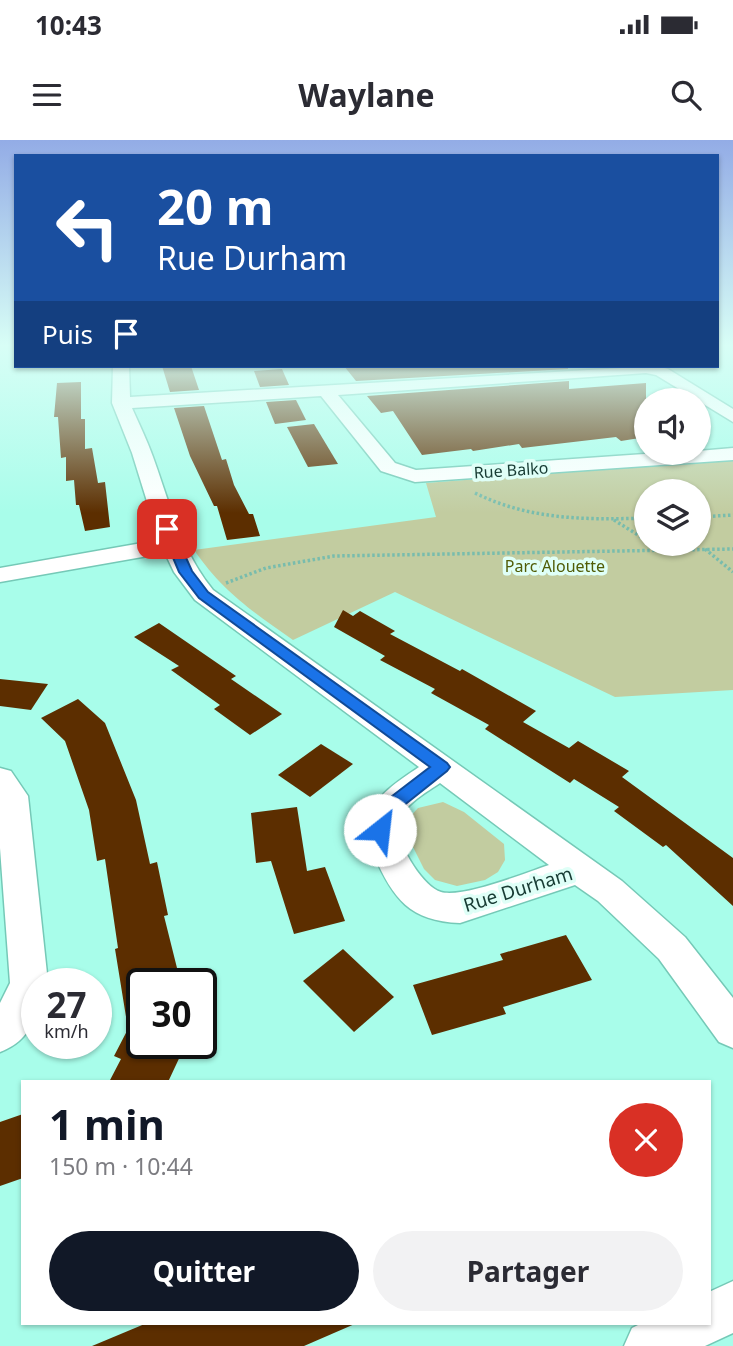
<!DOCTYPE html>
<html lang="fr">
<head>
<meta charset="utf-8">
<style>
  body { margin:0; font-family:"Noto Sans",sans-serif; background:#f2f2f3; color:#2b2b33; height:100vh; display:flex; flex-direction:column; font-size:26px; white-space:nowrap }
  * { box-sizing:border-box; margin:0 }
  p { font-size:23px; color:#7c7c81 }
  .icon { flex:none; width:38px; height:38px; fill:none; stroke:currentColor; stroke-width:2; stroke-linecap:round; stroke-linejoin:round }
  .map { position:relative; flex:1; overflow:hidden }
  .side { position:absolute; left:21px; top:940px; width:690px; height:245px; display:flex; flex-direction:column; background:#fff; border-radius:0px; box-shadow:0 2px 5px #0004 }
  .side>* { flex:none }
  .banner { position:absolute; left:14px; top:14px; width:705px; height:214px; border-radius:0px; box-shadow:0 2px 5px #0004; background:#1a4fa0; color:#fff; overflow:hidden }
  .buttons { position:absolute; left:634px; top:248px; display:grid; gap:14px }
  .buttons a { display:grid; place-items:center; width:77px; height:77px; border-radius:50%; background:#fff; box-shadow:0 2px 5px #0004; font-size:35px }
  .speed { position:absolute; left:21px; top:828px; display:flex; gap:14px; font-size:35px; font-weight:700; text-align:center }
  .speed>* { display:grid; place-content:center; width:91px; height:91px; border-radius:50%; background:#fff; box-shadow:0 2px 5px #0004; line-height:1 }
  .speed small { font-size:18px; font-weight:400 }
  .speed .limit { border:4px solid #111; border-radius:10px; background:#fff; color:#111 }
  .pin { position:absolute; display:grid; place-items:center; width:60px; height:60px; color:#fff; margin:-30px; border-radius:14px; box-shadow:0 4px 10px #0006 }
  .me { position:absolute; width:77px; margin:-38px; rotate:29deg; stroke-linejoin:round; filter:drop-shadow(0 0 5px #0008) }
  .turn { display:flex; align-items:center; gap:24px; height:147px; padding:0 28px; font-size:32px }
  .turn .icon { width:91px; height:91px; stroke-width:2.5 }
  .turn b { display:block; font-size:49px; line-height:60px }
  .then { display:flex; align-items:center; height:66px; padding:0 28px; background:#0003; gap:14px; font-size:26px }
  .round { display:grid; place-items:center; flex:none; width:74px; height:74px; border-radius:37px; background:#f2f2f3 }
  .overview { display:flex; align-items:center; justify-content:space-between; height:119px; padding:0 28px }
  h1 { font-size:42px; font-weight:700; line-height:52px; color:#111827 }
  .cta { display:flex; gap:14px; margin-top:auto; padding:14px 28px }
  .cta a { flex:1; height:80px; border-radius:42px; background:#111827; color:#fff; font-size:28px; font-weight:700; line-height:80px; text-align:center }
  .cta a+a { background:#f2f2f3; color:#2b2b33 }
  .status { display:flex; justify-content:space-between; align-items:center; height:49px; padding:0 35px; background:#fff; direction:ltr }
  .status svg { height:19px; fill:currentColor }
  header { display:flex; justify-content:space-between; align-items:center; height:91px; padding:0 28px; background:#fff; font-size:32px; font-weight:700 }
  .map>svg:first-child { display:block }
  .green { fill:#c2cca0; fill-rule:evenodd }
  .building { fill:#5c2e00 }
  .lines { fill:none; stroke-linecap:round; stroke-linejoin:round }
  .minor-casing { stroke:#75c9b7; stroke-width:3 }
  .path { stroke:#78bcad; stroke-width:3.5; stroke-dasharray:2.5 2.5; stroke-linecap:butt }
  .minor { fill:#fff; fill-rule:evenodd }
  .route { fill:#1a73e8; stroke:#114b97; stroke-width:2 }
  .labels { text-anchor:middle; stroke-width:7; stroke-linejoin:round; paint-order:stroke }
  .far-street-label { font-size:16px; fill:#183c34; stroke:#dffff7 }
  .far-park-label { font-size:16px; fill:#505c06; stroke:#dffff7 }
  .street-label { font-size:19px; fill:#183c34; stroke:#dffff7 }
</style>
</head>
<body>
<div class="status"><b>10:43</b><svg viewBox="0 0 49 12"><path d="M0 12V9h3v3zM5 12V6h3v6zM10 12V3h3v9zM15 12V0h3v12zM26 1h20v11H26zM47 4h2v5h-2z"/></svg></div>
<header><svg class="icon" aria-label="menu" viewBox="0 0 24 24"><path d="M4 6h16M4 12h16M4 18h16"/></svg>Waylane<svg class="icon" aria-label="search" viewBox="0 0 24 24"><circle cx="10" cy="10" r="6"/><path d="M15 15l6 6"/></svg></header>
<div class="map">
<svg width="733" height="1206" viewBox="0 0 733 1206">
  <rect width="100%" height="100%" fill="#a8fdea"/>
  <!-- green -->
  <g class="green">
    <path d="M 733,319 L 733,550 L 615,557 L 395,452 L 293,500 C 251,470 224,453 194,410 L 436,377 L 426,343 ZM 646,352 L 698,352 L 698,404 L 646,404 Z"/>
    <path d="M 443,662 L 464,672 L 504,704 L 505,720 L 498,732 L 485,740 L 457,746 L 435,740 L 424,729 L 407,695 L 408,679 L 418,668 Z"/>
  </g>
  <!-- building -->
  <g class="building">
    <path d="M 162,226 L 191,226 L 199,250 L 170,252 Z"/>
    <path d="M 344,226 L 568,226 L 568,229 L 356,241 Z"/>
    <path d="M 282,229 L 289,245 L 260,247 L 254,231 Z"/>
    <path d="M 569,241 L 569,249 L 646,243 L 646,297 L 621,301 L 616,297 L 522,308 L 519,304 L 473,311 L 471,309 L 422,315 L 393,271 L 381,273 L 367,256 Z"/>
    <path d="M 81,242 L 81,279 L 85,279 L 85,309 L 92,308 L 98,343 L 105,342 L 110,387 L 85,391 L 79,365 L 76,365 L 74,340 L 66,341 L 66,317 L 61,318 L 58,277 L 54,277 L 57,243 Z"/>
    <path d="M 296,260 L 306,280 L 275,284 L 266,262 Z"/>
    <path d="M 204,266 L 222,320 L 226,319 L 234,345 L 249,374 L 253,374 L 260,396 L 227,400 L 217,366 L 214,366 L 190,316 L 174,268 Z"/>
    <path d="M 314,284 L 338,324 L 308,327 L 287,287 Z"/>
    <path d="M 343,470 L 353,476 L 360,471 L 395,491 L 390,494 L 460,531 L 462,529 L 536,571 L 523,582 L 569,608 L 578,601 L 629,631 L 622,637 L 733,718 L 733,766 L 666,705 L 663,707 L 614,671 L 619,667 L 574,639 L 570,643 L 485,589 L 489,585 L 431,553 L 435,549 L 380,520 L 385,516 L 334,487 Z"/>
    <path d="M 159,483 L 236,536 L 231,539 L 282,574 L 250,595 L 214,569 L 220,565 L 171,530 L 179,526 L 134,497 Z"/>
    <path d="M 0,539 L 48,544 L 31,570 L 0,566 Z"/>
    <path d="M 78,559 L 105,583 L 136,660 L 150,724 L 157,722 L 168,775 L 164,776 L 181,844 L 142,844 L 142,903 L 162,903 L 183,910 L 168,942 L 109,942 L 121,919 L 114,916 L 128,889 L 115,809 L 118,808 L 105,719 L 97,721 L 89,670 L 65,601 L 41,578 Z"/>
    <path d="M 321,604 L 353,624 L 310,657 L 278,635 Z"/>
    <path d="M 297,667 L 307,731 L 325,727 L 345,781 L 294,794 L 271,721 L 256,723 L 251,673 Z"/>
    <path d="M 566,795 L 592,840 L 503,867 L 506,874 L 432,895 L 413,845 L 503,820 L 500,814 Z"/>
    <path d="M 343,809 L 394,857 L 354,892 L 303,841 Z"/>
    <path d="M 23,974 L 23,1038 L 0,1046 L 0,982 Z"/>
    <path d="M 147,1183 L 357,1183 L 304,1206 L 92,1206 Z"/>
  </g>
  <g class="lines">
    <!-- minor casing -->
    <g class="minor-casing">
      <g id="minor">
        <path d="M 113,226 L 129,226 L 130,257 L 657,226 L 668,229 L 733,269 L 733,282 L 656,235 L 646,233 L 338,255 L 395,323 L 416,330 L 659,313 L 698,313 L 698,311 L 733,308 L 733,320 L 415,342 L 381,331 L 321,256 L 132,268 C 139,284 147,300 153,317 C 170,364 181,411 213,450 L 622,741 L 685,797 L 733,858 L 733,908 L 719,902 L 659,819 L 598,761 L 575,745 L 460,783 C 410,781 393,759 374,715 C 369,703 361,692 366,680 C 376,655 398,641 419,627 L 195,460 L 174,432 L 165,413 L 0,442 L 0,428 L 159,400 L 132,313 L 112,263 ZM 440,643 L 549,725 C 525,733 463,758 441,752 C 422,747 390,695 400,678 C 407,663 427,652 440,643 Z"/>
        <path d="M 0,628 L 11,631 L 28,656 L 48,843 L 37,844 C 37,876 33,899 0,912 L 0,863 L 10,843 L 0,708 Z"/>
        <path d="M 733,1141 L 733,1193 L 705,1206 L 624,1206 L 632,1188 L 642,1183 L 709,1183 L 709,1152 Z"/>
      </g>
    </g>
    <!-- path -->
    <g class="path">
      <path d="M 475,353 C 530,380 586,380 646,378"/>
      <path d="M 698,377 L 733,375"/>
      <path d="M 614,380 L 646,400"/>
      <path d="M 705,409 L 733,432"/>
      <path d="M 226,443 L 266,428 L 334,416 L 733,409"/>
    </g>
    <!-- minor -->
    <use href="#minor" class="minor"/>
  </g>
  <!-- sky -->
  <linearGradient id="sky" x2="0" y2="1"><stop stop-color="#93ace6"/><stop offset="0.55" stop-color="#d8fef6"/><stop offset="1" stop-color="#d8fef6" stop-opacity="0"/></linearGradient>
  <rect width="733" height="373" fill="url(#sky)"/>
  <!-- route -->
  <path class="route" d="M 167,386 L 173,389 L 192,431 L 208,452 L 447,623 L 450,627 L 447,631 L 393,674 L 386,694 L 374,694 L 371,690 L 379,666 L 430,627 L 199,458 L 179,432 L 161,389 Z"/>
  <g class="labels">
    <!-- far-street labels -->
    <g class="far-street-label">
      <text transform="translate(511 330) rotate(-4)" y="6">Rue Balko</text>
    </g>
    <!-- far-park labels -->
    <g class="far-park-label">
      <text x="555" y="432">Parc Alouette</text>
    </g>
    <!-- street labels -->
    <g class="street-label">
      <text transform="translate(518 749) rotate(-17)" y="7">Rue Durham</text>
    </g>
  </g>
</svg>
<div class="buttons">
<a><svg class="icon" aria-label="sound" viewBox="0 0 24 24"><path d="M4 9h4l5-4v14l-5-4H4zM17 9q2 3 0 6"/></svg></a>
<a><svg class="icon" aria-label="layers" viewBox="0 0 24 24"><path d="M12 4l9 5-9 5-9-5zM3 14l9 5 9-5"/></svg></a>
</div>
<div class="speed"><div>27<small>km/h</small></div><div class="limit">30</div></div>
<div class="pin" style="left:167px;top:389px;background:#d93025"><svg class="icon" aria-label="arrive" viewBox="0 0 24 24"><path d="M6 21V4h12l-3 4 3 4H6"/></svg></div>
<svg class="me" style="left:380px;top:690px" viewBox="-20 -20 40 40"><circle r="19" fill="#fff"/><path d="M0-13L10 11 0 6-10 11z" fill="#1a73e8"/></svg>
<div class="banner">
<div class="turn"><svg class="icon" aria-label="left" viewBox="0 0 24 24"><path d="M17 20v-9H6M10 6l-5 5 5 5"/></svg><div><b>20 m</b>Rue Durham</div></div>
<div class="then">Puis<svg class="icon" aria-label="arrive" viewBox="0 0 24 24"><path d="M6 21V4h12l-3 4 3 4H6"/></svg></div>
</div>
<section class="side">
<div class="overview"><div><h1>1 min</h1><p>150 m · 10:44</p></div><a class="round" style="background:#d93025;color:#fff"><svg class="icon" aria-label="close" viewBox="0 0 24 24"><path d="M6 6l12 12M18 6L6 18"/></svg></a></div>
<div class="cta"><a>Quitter</a><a>Partager</a></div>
</section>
</div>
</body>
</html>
